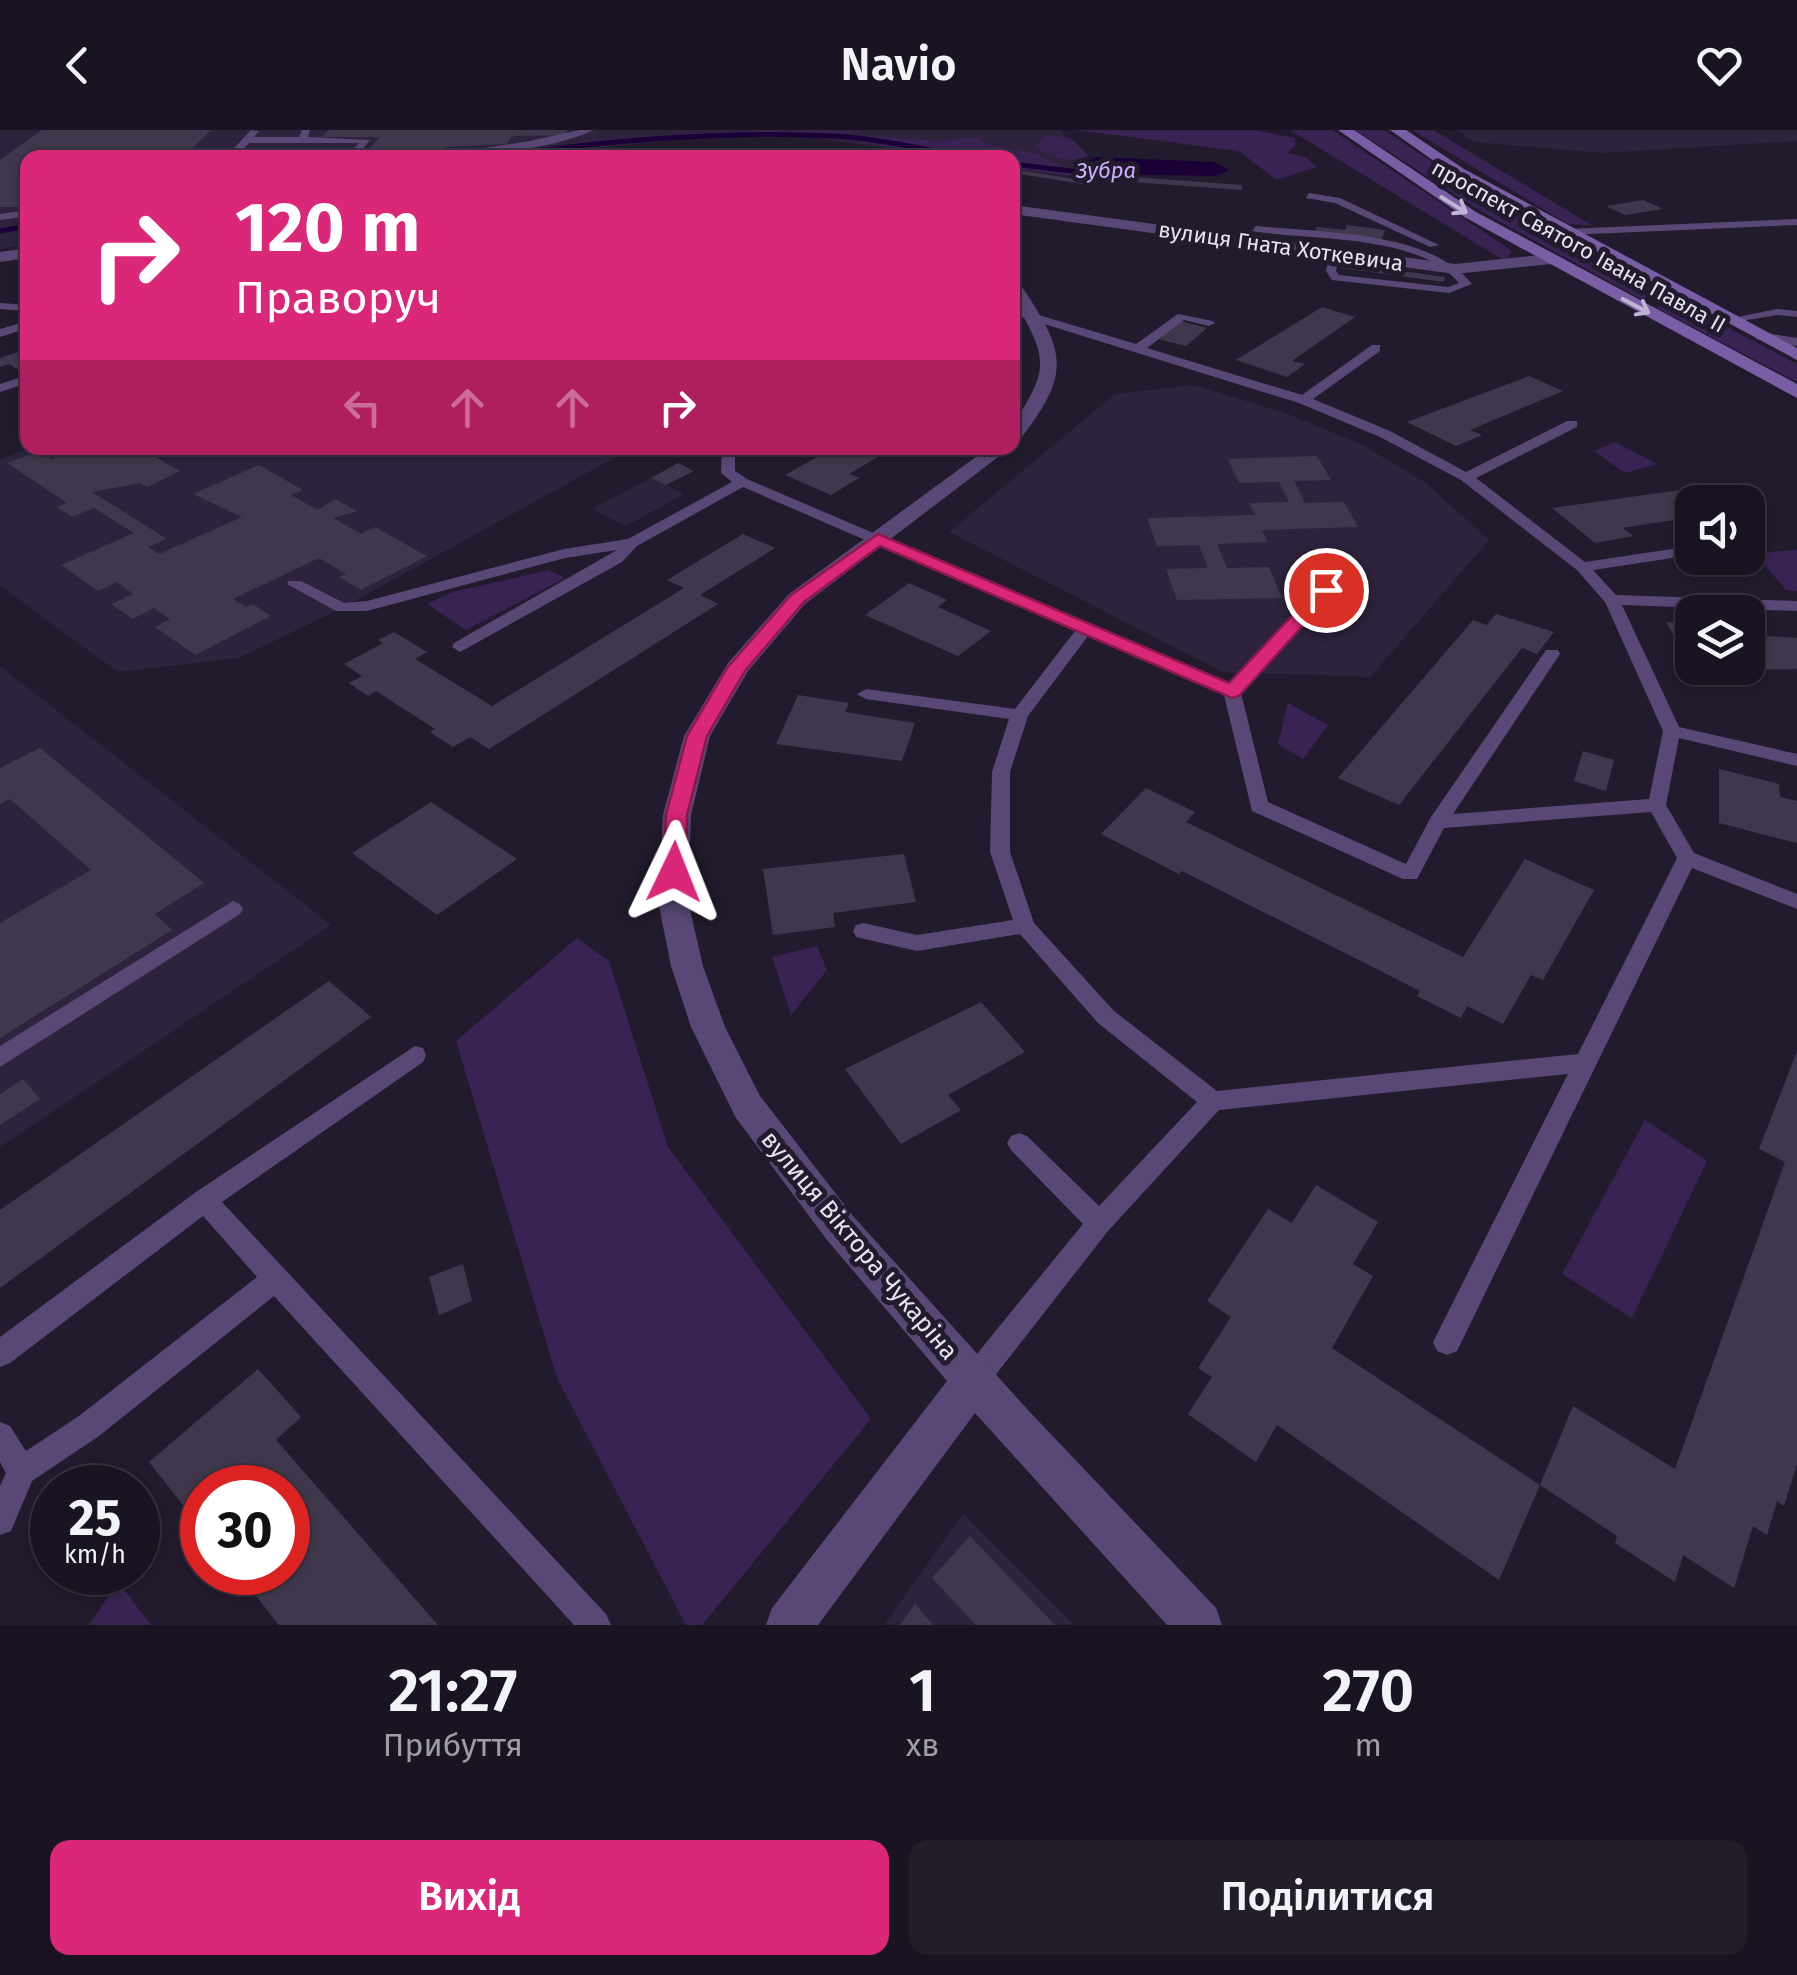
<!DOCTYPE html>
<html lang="uk">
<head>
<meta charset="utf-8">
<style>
  body { margin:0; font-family:"Fira Sans",sans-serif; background:#231d2a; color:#f1f3f6; height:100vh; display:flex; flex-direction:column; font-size:38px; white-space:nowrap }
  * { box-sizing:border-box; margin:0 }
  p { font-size:32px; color:#9f9ea5 }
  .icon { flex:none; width:55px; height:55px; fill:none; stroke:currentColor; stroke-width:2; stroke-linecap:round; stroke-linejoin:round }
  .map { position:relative; height:1495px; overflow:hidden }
  .details { display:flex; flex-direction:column; background:#1a1422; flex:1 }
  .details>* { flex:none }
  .top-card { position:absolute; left:20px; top:20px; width:1000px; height:305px; border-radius:20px; box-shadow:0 2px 8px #0004,0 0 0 2px #383340; background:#db2777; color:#fff; overflow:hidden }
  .fabs { position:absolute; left:1675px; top:355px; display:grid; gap:20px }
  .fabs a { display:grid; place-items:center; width:90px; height:90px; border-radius:20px; background:#1a1422; box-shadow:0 2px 8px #0004,0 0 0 2px #383340; font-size:50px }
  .speed { position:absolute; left:30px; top:1335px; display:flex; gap:20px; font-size:50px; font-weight:700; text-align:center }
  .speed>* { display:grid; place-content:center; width:130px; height:130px; border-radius:50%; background:#1a1422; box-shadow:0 2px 8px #0004,0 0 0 2px #383340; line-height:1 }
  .speed small { font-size:25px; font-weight:400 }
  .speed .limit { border:15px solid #d22; background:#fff; color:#111 }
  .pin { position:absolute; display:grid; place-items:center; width:85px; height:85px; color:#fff; margin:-42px; border:5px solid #fff; border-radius:50%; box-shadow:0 2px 10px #0007 }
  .me { position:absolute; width:110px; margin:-55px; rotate:2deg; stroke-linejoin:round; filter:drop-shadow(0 0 8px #0008) }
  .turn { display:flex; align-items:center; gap:35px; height:210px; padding:0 50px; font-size:45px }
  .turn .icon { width:130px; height:130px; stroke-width:2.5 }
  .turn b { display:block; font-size:70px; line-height:85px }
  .lanes { display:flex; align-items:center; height:95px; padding:0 50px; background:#0003; justify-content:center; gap:50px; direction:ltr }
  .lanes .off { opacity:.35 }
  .eta { display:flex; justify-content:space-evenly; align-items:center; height:170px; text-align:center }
  .eta b { font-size:60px; font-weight:600; line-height:70px }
  .action { display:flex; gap:20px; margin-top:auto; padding:20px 50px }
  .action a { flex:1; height:115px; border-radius:20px; background:#db2777; color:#fff; font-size:40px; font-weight:600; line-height:115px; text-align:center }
  .action a+a { background:#231d2a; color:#f1f3f6 }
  header { display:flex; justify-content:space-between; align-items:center; height:130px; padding:0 50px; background:#1a1422; font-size:45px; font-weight:600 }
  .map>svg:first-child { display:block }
  .built { fill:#2d233c }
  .green { fill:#382353 }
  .water { fill:#1b0037 }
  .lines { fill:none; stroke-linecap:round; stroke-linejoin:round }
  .stream { stroke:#1b0037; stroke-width:5 }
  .building { fill:#3f384c }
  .service { fill:#594875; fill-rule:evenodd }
  .minor { fill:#594875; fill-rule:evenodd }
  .tertiary { fill:#594875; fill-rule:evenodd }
  .secondary { fill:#7a5ea5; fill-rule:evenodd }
  .oneway { stroke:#c0b4d5 }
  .route { fill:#db2777; stroke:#8e194d; stroke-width:2.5 }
  .labels { text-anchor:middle; stroke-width:10; stroke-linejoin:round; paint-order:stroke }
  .far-water-label { font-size:22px; font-style:italic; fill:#ceb1fd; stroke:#221b2e }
  .far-street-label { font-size:22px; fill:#e6e2ef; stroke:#221b2e }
  .street-label { font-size:25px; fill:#e6e2ef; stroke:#221b2e }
</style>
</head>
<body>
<header><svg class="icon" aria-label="back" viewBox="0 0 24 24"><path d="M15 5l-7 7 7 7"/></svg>Navio<svg class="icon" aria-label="heart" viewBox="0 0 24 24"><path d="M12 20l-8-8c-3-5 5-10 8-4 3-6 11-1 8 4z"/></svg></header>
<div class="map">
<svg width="1797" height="1495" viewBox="0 0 1797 1495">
  <rect width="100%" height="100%" fill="#221b2e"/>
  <!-- built -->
  <g class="built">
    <path d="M 0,0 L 1061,0 L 1089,43 L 1086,48 L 1033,42 L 1013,39 L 1012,28 L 948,27 L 815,8 L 698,7 L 507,28 L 28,28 L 27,115 L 0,119 Z"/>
    <path d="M 1456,0 L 1797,0 L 1797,11 L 1603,23 L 1474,12 Z"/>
    <path d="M 1194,255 L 1285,283 L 1359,313 L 1426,353 L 1489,410 L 1370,547 L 1223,542 L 949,402 L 1115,264 Z"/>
    <path d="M 30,318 L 632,318 L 342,478 L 239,528 L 118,542 L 0,456 L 0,329 Z"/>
    <path d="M 651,348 L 684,364 L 626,396 L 592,379 Z"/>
    <path d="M 0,536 L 331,795 L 0,1017 Z"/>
    <path d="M 963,1384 L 1074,1495 L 884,1495 Z"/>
  </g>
  <!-- green -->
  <g class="green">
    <path d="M 824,0 L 867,3 L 668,8 L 472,27 C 590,9 705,0 824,0 Z"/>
    <path d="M 1075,0 L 1254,0 L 1295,8 L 1295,16 L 1287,23 L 1305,27 L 1317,37 L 1276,50 L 1239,21 Z"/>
    <path d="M 1290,0 L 1332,0 L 1512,121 L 1506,129 L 1500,128 Z"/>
    <path d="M 1355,0 L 1384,0 L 1449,43 L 1668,165 L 1641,169 L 1484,83 Z"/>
    <path d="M 1412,0 L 1433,0 L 1593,96 L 1568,94 Z"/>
    <path d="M 1046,5 L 1070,8 L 1089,26 C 1068,34 1053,27 1034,17 Z"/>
    <path d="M 870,6 L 940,11 L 979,7 L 984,13 L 1040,25 L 1076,46 L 1013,38 L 1012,28 L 948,27 L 839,8 Z"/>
    <path d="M 1682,173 L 1797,234 L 1797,252 L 1655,177 Z"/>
    <path d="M 1615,312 L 1657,334 L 1625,343 L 1594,321 Z"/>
    <path d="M 1797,420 L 1797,461 L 1786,460 L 1754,423 Z"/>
    <path d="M 549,440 L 565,448 L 466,500 L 427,474 L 453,462 Z"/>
    <path d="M 1288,573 L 1328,595 L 1303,629 L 1278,614 Z"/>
    <path d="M 577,808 L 609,831 L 668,1017 L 871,1289 L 702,1495 L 686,1495 L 557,1248 L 456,911 Z"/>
    <path d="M 817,816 L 827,840 L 791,885 L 772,827 Z"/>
    <path d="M 1645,990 L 1707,1031 L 1632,1188 L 1562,1144 Z"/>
    <path d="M 118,1452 L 151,1495 L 89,1495 Z"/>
  </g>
  <!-- water -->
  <path class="water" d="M 1096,27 L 1213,32 L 1229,40 L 1216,46 L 1105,44 L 1089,40 L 1084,33 Z"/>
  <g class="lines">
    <!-- stream -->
    <g class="stream">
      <path d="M 483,28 C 599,11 718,0 835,6 C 881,9 927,20 972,28"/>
      <path d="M 1012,34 L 1089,43 L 1106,41"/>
      <path d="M 0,101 L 28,96"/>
    </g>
  </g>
  <!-- building -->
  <g class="building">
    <path d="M 42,0 L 211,0 L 182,28 L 28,28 L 28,77 L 0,77 L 0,30 Z"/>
    <path d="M 329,0 L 567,0 L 565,5 L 512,6 L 507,14 L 446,17 L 443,21 L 413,21 L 409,26 L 362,26 L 380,7 L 322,7 Z"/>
    <path d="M 302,18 L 338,18 L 329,28 L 293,28 Z"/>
    <path d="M 1012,39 L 1087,51 L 1083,54 L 1012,43 Z"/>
    <path d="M 1093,44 L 1242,55 L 1242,60 L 1092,49 Z"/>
    <path d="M 1643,70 L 1663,79 L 1625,85 L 1606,76 Z"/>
    <path d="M 1347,95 L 1385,100 L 1380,115 L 1315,101 L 1317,97 L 1345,100 Z"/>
    <path d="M 1343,133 L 1445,147 L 1444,152 L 1341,138 Z"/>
    <path d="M 1322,177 L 1355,187 L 1292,231 L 1305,234 L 1287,247 L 1236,230 Z"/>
    <path d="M 1180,191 L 1207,198 L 1186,216 L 1158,209 Z"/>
    <path d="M 28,219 L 28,237 L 19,240 L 9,234 L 0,237 L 0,228 Z"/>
    <path d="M 1529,246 L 1563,261 L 1470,300 L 1482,305 L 1456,316 L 1407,292 Z"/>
    <path d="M 81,318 L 140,318 L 180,341 L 147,357 L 140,353 L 92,362 L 167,409 L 148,417 L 159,424 L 242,387 L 193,364 L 259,335 L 303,360 L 291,365 L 318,380 L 335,369 L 357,381 L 333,388 L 361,404 L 375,397 L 427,426 L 361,460 L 339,447 L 346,444 L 319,428 L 233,469 L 246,477 L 253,474 L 271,486 L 195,525 L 155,497 L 170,489 L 154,478 L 133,489 L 111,474 L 133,464 L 117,452 L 98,461 L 61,435 L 134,403 L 94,378 L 72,387 L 57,377 L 67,373 L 7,333 L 39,321 L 52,329 Z"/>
    <path d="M 833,318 L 893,318 L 849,344 L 859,348 L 831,365 L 785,345 Z"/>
    <path d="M 1317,326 L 1331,350 L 1294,351 L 1305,373 L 1344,372 L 1358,397 L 1262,400 L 1268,412 L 1217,414 L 1227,438 L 1269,437 L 1282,468 L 1177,470 L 1166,439 L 1208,438 L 1199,415 L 1157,416 L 1147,388 L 1255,385 L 1249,373 L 1289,372 L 1279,352 L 1239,353 L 1228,329 Z"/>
    <path d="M 678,333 L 694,341 L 666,355 L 651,348 Z"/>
    <path d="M 1730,353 L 1763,375 L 1748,378 L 1748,372 L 1692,372 L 1692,387 L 1623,398 L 1633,406 L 1595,413 L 1552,378 Z"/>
    <path d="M 743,404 L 775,418 L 700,465 L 718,474 L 489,619 L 470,607 L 453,617 L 430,602 L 435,599 L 376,561 L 368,566 L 349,553 L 362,546 L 344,534 L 383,513 L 378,510 L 394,502 L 427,522 L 415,529 L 492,576 L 684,458 L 667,450 Z"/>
    <path d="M 909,453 L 947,470 L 938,477 L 991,501 L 958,526 L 865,485 Z"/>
    <path d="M 1496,484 L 1554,502 L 1537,524 L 1522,518 L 1399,675 L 1338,648 L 1473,490 L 1487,495 Z"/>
    <path d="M 1666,492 L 1692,493 L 1692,538 Z"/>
    <path d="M 1748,505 L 1797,508 L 1797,539 L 1748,540 Z"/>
    <path d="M 798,565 L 849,573 L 845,582 L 915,593 L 902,631 L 776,614 Z"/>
    <path d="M 40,618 L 204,753 L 155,784 L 172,800 L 0,908 L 0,793 L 91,740 L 10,669 L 0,674 L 0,638 Z"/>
    <path d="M 1583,621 L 1614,630 L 1606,661 L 1574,651 Z"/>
    <path d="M 1719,639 L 1779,654 L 1780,667 L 1797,671 L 1797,713 L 1719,693 Z"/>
    <path d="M 1146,658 L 1195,682 L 1186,692 L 1463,827 L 1525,729 L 1594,760 L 1543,850 L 1531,845 L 1503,894 L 1467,876 L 1461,888 L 1417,866 L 1420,861 L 1182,741 L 1179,744 L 1101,704 Z"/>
    <path d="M 431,672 L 517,729 L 437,785 L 352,723 Z"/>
    <path d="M 904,724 L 916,772 L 833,783 L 835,797 L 773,805 L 763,739 Z"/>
    <path d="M 329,851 L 371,887 L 0,1158 L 0,1080 Z"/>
    <path d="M 981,872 L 1025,922 L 948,965 L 961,980 L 901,1014 L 845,939 Z"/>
    <path d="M 1797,921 L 1797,1334 L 1784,1376 L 1777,1371 L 1767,1405 L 1753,1396 L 1734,1458 L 1683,1425 L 1675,1452 L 1615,1413 L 1617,1406 L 1540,1355 L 1573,1276 L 1675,1339 L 1785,1032 L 1759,1019 Z"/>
    <path d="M 23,949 L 40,969 L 0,995 L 0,964 Z"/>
    <path d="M 1316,1055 L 1378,1092 L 1353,1134 L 1373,1146 L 1332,1218 L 1540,1355 L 1499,1450 L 1277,1295 L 1256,1332 L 1188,1284 L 1212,1247 L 1198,1238 L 1231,1187 L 1207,1171 L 1268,1079 L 1292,1093 Z"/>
    <path d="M 463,1134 L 472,1171 L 439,1185 L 429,1147 Z"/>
    <path d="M 258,1239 L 301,1287 L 276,1310 L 438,1495 L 279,1495 L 237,1442 L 288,1442 L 288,1358 L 202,1358 L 202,1399 L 149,1332 Z"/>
    <path d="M 970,1406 L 1055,1495 L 976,1495 L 932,1448 Z"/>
    <path d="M 915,1474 L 933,1495 L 900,1495 Z"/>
  </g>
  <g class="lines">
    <!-- service -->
    <g class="service">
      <path d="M 251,0 L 259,1 L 254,7 L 299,7 L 302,0 L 310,0 L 308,7 L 370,10 L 355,28 L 346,28 L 359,13 L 249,13 L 235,28 L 225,28 Z"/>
      <path d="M 579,0 L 594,0 C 552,20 468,28 420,28 L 530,11 Z"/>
      <path d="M 1309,63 L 1340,68 L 1439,115 L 1430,117 L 1335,73 L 1306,68 Z"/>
      <path d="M 28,80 L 28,86 L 0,90 L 0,84 Z"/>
      <path d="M 1797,89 L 1797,95 L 1567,105 L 1562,102 L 1567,99 Z"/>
      <path d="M 1256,96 C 1320,103 1429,100 1472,154 L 1449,163 L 1332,150 L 1326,141 L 1330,124 L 1335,121 L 1340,124 L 1336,141 L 1339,145 L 1448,157 L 1459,153 C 1418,103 1311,111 1252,101 Z"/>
      <path d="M 0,173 L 28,175 L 28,181 L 0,179 Z"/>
      <path d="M 1012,177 L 1136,214 L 1178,184 L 1213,191 L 1215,193 L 1209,196 L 1184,190 L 1147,218 L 1302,265 L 1372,215 L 1380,215 L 1380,221 L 1313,269 L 1390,301 L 1466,342 L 1567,291 L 1577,291 L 1577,297 L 1476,348 L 1585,432 L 1692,416 L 1692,425 L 1593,440 L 1616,465 L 1797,471 L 1797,481 L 1622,475 L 1679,597 L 1797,624 L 1797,636 L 1679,608 L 1666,675 L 1694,723 L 1797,764 L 1797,779 L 1692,738 L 1457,1221 L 1447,1225 L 1437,1221 L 1433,1212 L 1568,944 L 1219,980 L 1108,1101 L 983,1261 L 973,1265 L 963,1261 L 959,1251 L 963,1241 L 1083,1094 L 1011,1020 L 1007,1013 L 1011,1006 L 1019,1003 L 1027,1006 L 1099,1076 L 1197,972 L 1098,893 L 1020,804 L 917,821 L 856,807 L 853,801 L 856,795 L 863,793 L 917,805 L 1013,790 L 990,722 L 992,642 L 1009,589 L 866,569 L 857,564 L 866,559 L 1015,579 L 1075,501 L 743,357 L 637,416 L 622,432 L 460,522 L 452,517 L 454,513 L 617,420 L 565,428 L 367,481 L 336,481 L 287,454 L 289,451 L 301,451 L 344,473 L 367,471 L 564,419 L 628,409 L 732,352 L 721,343 L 722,318 L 735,318 L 735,341 L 747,349 L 1229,555 L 1320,457 L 1332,457 L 1332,463 L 1241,563 L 1268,672 L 1406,734 L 1431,687 L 1546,520 L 1558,520 L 1560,524 L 1453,684 L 1649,669 L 1663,601 L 1605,472 L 1577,440 L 1461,350 L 1380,307 L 1299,273 L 1012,184 ZM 1088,506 L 1224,565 L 1252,681 L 1403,749 L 1417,749 L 1444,698 L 1651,682 L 1677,728 L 1578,924 L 1217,961 L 1114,881 L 1034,793 L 1010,722 L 1010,642 L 1028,586 Z"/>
      <path d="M 1777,179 L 1797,181 L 1797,187 L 1777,185 L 1729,193 L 1723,190 Z"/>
      <path d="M 28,191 L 28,198 L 0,207 L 0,199 Z"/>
      <path d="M 1760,202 L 1797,208 L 1797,216 L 1756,209 L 1756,203 Z"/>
      <path d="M 28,245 L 28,253 L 0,262 L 0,254 Z"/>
      <path d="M 1748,407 L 1755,408 L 1755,414 L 1748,415 Z"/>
      <path d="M 233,771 L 240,774 L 243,779 L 240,784 L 0,937 L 0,916 Z"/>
      <path d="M 415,916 L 423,918 L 426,925 L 423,932 L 222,1072 L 606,1484 L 611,1495 L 574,1495 L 274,1166 L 99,1306 L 32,1351 L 11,1401 L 0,1405 L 0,1356 L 6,1343 L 0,1332 L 0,1292 L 10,1296 L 26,1321 L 79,1286 L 257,1147 L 203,1086 L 10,1233 L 0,1237 L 0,1207 L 196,1062 Z"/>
    </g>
    <!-- minor -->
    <g class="minor">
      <path d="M 1012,150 L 1018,151 C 1066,222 1073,241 1019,311 L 1012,313 C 1012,282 1041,264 1040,232 C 1039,201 1012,180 1012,150 Z"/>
      <path d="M 988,318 L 1010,318 L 805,474 L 748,541 L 710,606 L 691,685 L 688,771 L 703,836 L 725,897 L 760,966 L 853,1086 L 1027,1279 L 1216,1478 L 1222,1495 L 1167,1495 L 975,1283 L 818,1495 L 766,1495 L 772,1478 L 947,1251 L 827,1110 L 736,988 L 691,897 L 671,836 L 658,771 L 663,685 L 684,606 L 728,533 L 789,464 Z"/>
    </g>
    <!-- tertiary -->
    <g class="tertiary">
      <path d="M 1012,75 L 1455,134 L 1551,124 L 1559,129 L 1551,134 L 1455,144 L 1012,84 Z"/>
      <path d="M 28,118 L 28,128 L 0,132 L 0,122 Z"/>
    </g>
    <!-- secondary -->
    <g class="secondary">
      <path d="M 1338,0 L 1354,0 L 1476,82 L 1797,254 L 1797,268 L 1466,88 Z"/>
      <path d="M 1390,0 L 1406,0 L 1464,39 L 1797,218 L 1797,230 L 1454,45 Z"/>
    </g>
  </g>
  <!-- one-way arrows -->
  <defs><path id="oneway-shaft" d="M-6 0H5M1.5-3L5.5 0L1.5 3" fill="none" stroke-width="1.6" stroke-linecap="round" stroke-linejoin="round" transform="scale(2.5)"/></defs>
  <g class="oneway">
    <use href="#oneway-shaft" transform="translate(1454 75) rotate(32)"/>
    <use href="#oneway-shaft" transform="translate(1636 176) rotate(28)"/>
  </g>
  <!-- route -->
  <path class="route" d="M 878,404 L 1229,553 L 1320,456 L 1332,456 L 1335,460 L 1239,566 L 1232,568 L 880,416 L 804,472 L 745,541 L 707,606 L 687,685 L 686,742 L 682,748 L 666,748 L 663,742 L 666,685 L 687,606 L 727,538 L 791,465 Z"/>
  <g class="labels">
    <!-- far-water labels -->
    <g class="far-water-label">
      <text x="1106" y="48">Зубра</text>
    </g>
    <!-- far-street labels -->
    <g class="far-street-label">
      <text transform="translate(1281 116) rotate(8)" y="8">вулиця Гната Хоткевича</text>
      <text transform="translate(1579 116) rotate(29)" y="8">проспект Святого Івана Павла II</text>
    </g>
    <!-- street labels -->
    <g class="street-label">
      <text transform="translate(860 1115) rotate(50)" y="9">вулиця Віктора Чукаріна</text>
    </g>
  </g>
</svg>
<div class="fabs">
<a><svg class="icon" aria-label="sound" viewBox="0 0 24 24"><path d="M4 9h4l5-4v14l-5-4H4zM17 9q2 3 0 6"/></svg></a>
<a><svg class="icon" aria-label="layers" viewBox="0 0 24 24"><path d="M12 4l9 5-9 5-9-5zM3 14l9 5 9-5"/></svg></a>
</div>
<div class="speed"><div>25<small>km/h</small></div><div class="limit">30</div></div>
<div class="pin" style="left:1326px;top:460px;background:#d93025"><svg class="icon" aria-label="arrive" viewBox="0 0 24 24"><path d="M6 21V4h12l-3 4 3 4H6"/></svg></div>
<svg class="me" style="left:674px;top:742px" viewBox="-20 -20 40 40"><path d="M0-17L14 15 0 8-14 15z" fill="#db2777" stroke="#fff" stroke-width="4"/></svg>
<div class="top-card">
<div class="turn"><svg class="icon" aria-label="right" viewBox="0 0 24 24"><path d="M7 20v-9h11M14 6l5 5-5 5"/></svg><div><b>120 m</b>Праворуч</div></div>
<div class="lanes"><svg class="icon off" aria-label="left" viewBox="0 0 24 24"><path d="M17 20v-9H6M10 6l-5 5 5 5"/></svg><svg class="icon off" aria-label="ahead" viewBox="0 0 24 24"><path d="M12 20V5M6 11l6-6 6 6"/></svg><svg class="icon off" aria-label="ahead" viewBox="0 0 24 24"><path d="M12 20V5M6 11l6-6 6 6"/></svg><svg class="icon" aria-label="right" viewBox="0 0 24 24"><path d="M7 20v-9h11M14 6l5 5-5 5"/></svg></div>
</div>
</div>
<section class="details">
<div class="eta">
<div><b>21:27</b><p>Прибуття</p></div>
<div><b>1</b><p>хв</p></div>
<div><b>270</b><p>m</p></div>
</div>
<div class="action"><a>Вихід</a><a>Поділитися</a></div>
</section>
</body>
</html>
